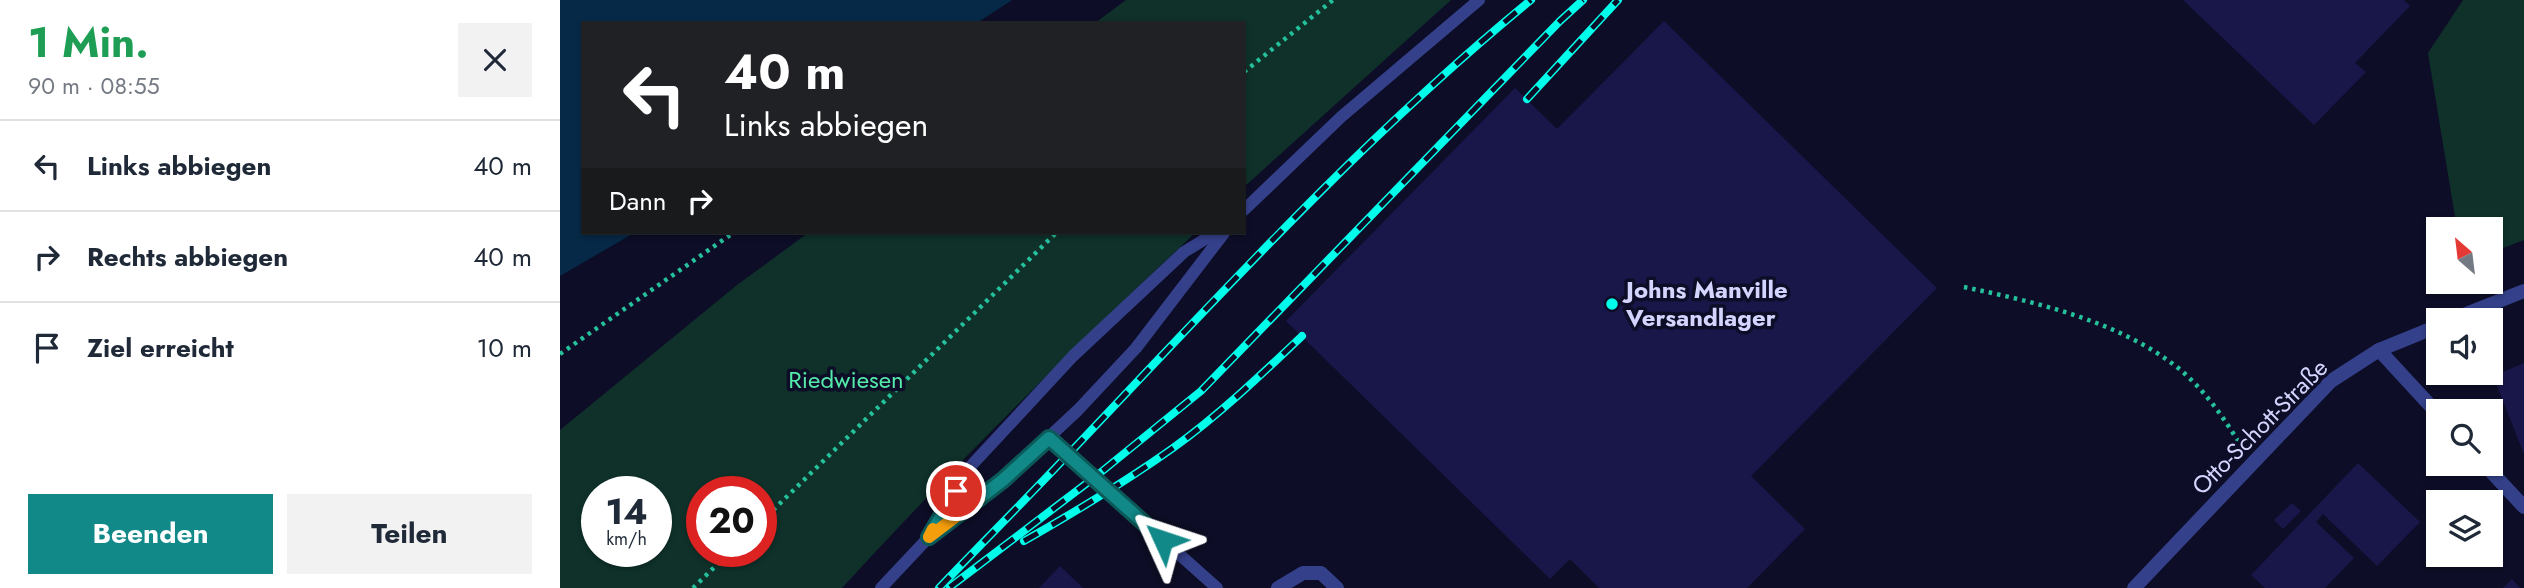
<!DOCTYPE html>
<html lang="de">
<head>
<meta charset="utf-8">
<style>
  body { margin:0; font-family:Jost,sans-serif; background:#f2f2f3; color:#1f2937; height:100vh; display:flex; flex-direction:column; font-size:26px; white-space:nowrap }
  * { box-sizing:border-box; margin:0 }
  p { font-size:23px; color:#747a83 }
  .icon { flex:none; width:38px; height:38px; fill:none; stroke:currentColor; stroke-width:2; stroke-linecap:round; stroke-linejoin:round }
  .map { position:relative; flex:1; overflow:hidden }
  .panel { display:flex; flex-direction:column; background:#fff; width:560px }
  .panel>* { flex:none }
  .guide { position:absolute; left:21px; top:21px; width:665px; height:214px; border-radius:0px; box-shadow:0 2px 5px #0004; background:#202124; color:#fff; overflow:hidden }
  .needle { width:46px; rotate:332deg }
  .fabs { position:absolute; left:1866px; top:217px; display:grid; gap:14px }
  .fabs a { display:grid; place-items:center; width:77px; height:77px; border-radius:0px; background:#fff; box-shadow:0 2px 5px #0004; font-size:35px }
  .speed { position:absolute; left:21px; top:476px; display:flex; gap:14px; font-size:35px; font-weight:700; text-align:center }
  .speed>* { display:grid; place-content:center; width:91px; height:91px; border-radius:50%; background:#fff; box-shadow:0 2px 5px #0004; line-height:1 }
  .speed small { font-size:18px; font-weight:400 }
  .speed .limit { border:10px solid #d22; background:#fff; color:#111 }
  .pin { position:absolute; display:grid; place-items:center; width:60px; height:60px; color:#fff; margin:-30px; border:4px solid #fff; border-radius:50%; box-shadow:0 2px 7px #0007 }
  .me { position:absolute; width:77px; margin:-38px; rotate:312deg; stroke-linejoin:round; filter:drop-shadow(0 0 5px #0008) }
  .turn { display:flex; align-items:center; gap:24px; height:147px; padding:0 28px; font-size:32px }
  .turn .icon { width:91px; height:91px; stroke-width:2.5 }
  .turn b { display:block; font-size:49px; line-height:60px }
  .then { display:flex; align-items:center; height:66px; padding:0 28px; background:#0003; gap:14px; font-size:26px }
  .round { display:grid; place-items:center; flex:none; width:74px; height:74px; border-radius:0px; background:#f2f2f3 }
  .headline { display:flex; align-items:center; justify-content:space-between; height:119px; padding:0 28px }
  h1 { font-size:42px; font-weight:700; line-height:52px; color:#1e9e55 }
  .primary-button { display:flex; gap:14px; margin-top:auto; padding:14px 28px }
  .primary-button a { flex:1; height:80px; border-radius:0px; background:#118988; color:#fff; font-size:28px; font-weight:700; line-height:80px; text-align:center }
  .primary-button a+a { background:#f2f2f3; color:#1f2937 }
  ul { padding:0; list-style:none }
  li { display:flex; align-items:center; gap:21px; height:91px; padding:0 28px; border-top:2px solid #e0e1e3 }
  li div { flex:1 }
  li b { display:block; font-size:26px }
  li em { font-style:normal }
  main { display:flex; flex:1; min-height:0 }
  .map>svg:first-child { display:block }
  .green { fill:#0f312a; fill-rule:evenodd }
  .water { fill:#062947 }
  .building { fill:#191749 }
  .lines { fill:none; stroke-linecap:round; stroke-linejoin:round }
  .path { stroke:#25c19c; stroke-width:4.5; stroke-dasharray:3.5 5; stroke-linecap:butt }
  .lane { stroke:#344089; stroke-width:12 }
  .street { stroke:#344089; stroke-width:14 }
  .rail-casing { stroke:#00feea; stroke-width:8 }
  .rail { stroke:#0d0d27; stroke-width:5; stroke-dasharray:16; stroke-linecap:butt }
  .route-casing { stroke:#0b5958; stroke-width:18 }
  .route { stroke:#118988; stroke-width:12 }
  .slow { stroke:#f59e0b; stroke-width:12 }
  .poi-dot { fill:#00feea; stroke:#0d0d27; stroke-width:2.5 }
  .labels { text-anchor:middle; stroke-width:7; stroke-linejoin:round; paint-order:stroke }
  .poi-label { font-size:24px; font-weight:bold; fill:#d3d5ff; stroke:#0d0d27; text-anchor:start }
  .park-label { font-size:24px; fill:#54e9aa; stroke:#0d0d27 }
  .street-label { font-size:24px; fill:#d3d5ff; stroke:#0d0d27 }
</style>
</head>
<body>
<main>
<section class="panel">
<div class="headline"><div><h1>1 Min.</h1><p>90 m · 08:55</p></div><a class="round"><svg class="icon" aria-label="close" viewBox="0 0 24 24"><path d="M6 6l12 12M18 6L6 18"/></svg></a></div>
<ul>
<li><svg class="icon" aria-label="left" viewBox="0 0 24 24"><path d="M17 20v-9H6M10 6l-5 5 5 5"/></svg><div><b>Links abbiegen</b></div><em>40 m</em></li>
<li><svg class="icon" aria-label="right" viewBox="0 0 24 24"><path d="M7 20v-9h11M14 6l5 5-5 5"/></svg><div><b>Rechts abbiegen</b></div><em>40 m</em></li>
<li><svg class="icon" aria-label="arrive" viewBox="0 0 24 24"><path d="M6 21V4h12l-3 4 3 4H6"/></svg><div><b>Ziel erreicht</b></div><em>10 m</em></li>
</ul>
<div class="primary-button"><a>Beenden</a><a>Teilen</a></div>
</section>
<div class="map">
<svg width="1964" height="588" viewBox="0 0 1964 588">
  <rect width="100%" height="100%" fill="#0d0d27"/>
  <!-- green -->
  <g class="green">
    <path d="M 566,0 L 891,0 L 684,187 L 684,23 L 535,23 Z"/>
    <path d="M 1903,0 L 1964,0 L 1964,240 L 1930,253 L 1930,229 L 1897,229 L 1868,53 Z"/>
    <path d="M 248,233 L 635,233 C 513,347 395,465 282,588 L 0,588 L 0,430 L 177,285 ZM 37,492 L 96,492 L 96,551 L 37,551 ZM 142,492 L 201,492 L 201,551 L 142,551 Z"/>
  </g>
  <!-- water -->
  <path class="water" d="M 0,0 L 452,0 L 417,23 L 23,23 L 23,233 L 74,233 L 0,276 Z"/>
  <!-- building -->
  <g class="building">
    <path d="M 1623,0 L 1844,0 L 1850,6 L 1795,63 L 1806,72 L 1754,125 Z"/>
    <path d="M 1104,21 L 1377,288 L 1191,476 L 1245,529 L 1187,588 L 1039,588 L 1010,559 L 990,579 L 726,321 L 955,88 L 997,129 Z"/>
    <path d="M 1964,363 L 1964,454 L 1933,376 Z"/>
    <path d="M 1798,463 L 1860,522 L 1817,566 L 1763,514 L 1756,522 L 1794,558 L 1765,588 L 1705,588 L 1691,575 Z"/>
    <path d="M 1732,503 L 1741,511 L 1723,529 L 1714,520 Z"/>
    <path d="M 500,566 L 523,588 L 479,588 Z"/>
    <path d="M 1952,579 L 1960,588 L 1943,588 Z"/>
  </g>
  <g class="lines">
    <!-- path -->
    <g class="path">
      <path d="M 684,72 L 773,0"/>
      <path d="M 1404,287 C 1475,302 1554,320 1613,364 C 1641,385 1663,416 1681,446"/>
      <path d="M 0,354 L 173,233"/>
      <path d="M 201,522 L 496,233"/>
      <path d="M 133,588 L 171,551"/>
    </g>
    <!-- lane -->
    <g class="lane">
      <path d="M 684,210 L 781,117 L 919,0"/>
      <path d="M 489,438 L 657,588"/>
      <path d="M 373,529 L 409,468 L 513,356 L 624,252 L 655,233"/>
      <path d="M 321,588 L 369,537 L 443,480 L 518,410 L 576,348 L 664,233"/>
    </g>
    <!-- street -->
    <g class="street">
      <path d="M 1891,320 L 1964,291"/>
      <path d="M 1819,350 L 1878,414"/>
      <path d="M 1924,464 L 1964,507"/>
      <path d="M 718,588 L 743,573 L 761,573 L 777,588"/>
      <path d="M 1574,588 L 1771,381 L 1819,350 L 1878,326"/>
    </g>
    <!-- rail casing -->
    <g class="rail-casing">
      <g id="rail">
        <path d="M 967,99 L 1058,0"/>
        <path d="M 464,541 C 515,512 565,482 613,448 C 659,415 701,375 742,336"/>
        <path d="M 390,587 L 535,477 L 641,391 L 1000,21 L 1023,0"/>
        <path d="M 379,588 C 426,539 475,490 522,440 C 667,287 808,133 971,0"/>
      </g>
    </g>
    <!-- rail -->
    <use href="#rail" class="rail"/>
  </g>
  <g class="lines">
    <!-- route casing -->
    <g class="route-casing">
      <path id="route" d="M 396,491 L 369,537 L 443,480 L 489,438 L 603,540"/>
    </g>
    <!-- route -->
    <use href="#route" class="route"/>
    <!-- slow -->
    <path class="slow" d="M 373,529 L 369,537 L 419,499"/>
  </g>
  <!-- markers -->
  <circle class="poi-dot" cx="1052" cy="304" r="7"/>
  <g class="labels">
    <!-- poi labels -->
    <g class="poi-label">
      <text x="1066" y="298">Johns Manville<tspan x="1066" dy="28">Versandlager</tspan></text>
    </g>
    <!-- park labels -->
    <g class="park-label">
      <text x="286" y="388">Riedwiesen</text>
    </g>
    <!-- street labels -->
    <g class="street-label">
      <text transform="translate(1700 427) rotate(-45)" y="8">Otto-Schott-Straße</text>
    </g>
  </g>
</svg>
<div class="fabs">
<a><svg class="needle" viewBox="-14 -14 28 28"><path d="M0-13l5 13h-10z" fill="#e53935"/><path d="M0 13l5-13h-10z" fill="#747a83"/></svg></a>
<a><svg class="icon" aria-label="sound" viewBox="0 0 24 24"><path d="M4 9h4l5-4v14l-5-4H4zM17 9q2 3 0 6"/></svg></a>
<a><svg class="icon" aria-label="search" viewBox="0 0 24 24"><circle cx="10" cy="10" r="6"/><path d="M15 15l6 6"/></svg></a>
<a><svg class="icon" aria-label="layers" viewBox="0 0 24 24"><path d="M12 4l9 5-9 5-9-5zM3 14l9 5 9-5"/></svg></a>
</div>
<div class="speed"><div>14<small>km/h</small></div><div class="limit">20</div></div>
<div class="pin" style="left:396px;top:491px;background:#d93025"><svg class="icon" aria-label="arrive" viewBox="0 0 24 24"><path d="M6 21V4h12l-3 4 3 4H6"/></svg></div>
<svg class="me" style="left:603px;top:540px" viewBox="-20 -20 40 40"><path d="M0-17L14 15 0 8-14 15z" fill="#118988" stroke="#fff" stroke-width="4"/></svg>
<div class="guide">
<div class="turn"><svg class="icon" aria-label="left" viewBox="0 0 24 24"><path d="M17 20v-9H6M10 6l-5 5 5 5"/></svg><div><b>40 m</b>Links abbiegen</div></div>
<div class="then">Dann<svg class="icon" aria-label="right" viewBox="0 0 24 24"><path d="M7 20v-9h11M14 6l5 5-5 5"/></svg></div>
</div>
</div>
</main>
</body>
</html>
